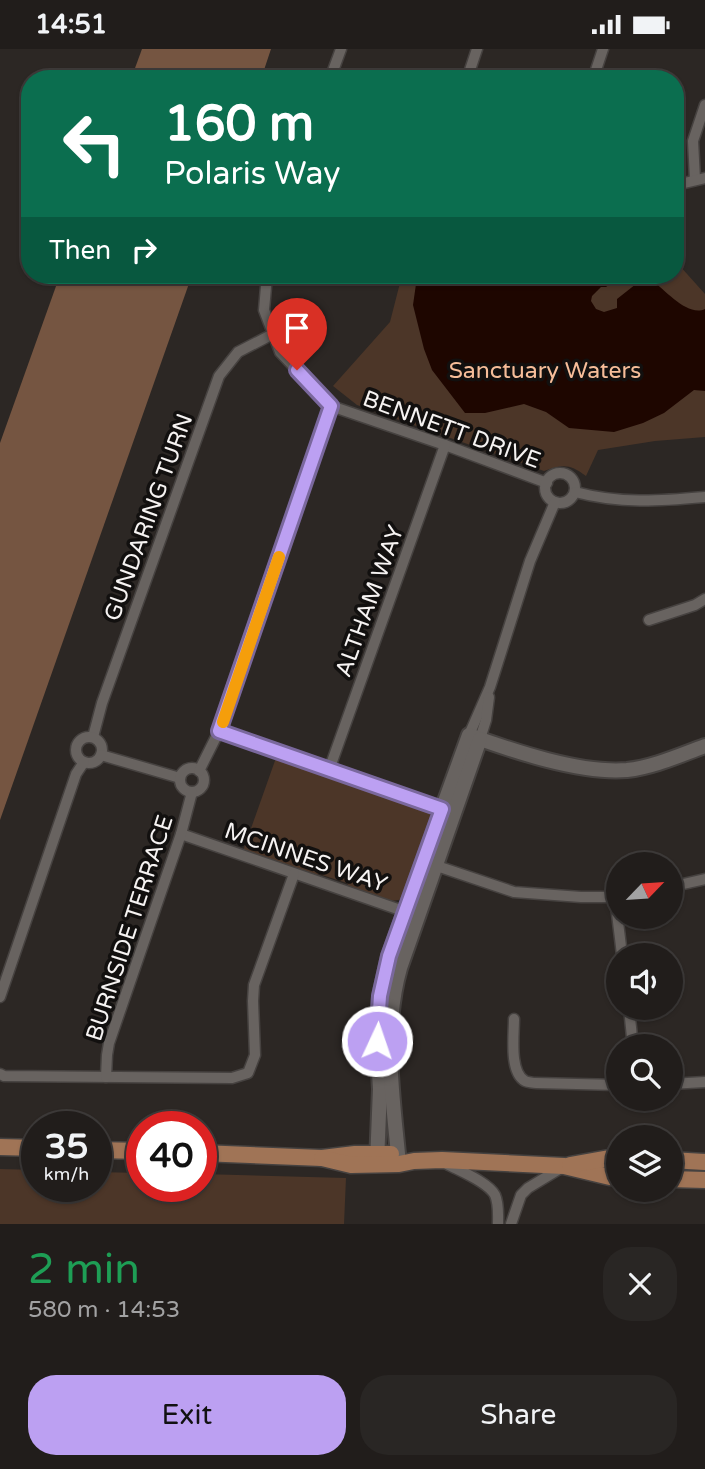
<!DOCTYPE html>
<html lang="en">
<head>
<meta charset="utf-8">
<style>
  body { margin:0; font-family:"Varela Round",sans-serif; background:#292624; color:#f1f3f6; height:100vh; display:flex; flex-direction:column; font-size:26px; white-space:nowrap }
  * { box-sizing:border-box; margin:0 }
  p { font-size:23px; color:#a2a2a3 }
  .icon { flex:none; width:38px; height:38px; fill:none; stroke:currentColor; stroke-width:2; stroke-linecap:round; stroke-linejoin:round }
  .map { position:relative; height:1175px; overflow:hidden }
  .sheet { display:flex; flex-direction:column; background:#211d1b; flex:1 }
  .sheet>* { flex:none }
  .guide { position:absolute; left:21px; top:21px; width:663px; height:214px; border-radius:28px; box-shadow:0 2px 5px #0004,0 0 0 2px #3e3b3a; background:#0b6e4f; color:#fff; overflow:hidden }
  .needle { width:46px; rotate:65deg }
  .fabs { position:absolute; left:606px; top:803px; display:grid; gap:14px }
  .fabs a { display:grid; place-items:center; width:77px; height:77px; border-radius:50%; background:#211d1b; box-shadow:0 2px 5px #0004,0 0 0 2px #3e3b3a; font-size:35px }
  .speed { position:absolute; left:21px; top:1062px; display:flex; gap:14px; font-size:35px; font-weight:700; text-align:center }
  .speed>* { display:grid; place-content:center; width:91px; height:91px; border-radius:50%; background:#211d1b; box-shadow:0 2px 5px #0004,0 0 0 2px #3e3b3a; line-height:1 }
  .speed small { font-size:18px; font-weight:400 }
  .speed .limit { border:10px solid #d22; background:#fff; color:#111 }
  .pin { position:absolute; display:grid; place-items:center; width:60px; height:60px; color:#fff; margin:-72px -30px; border-radius:50% 50% 50% 0; rotate:-45deg; box-shadow:0 0 7px #0007 }
  .pin .icon { rotate:45deg }
  .me { position:absolute; width:77px; margin:-38px; rotate:3deg; stroke-linejoin:round; filter:drop-shadow(0 0 5px #0008) }
  .turn { display:flex; align-items:center; gap:24px; height:147px; padding:0 28px; font-size:32px }
  .turn .icon { width:91px; height:91px; stroke-width:2.5 }
  .turn b { display:block; font-size:49px; line-height:60px }
  .then { display:flex; align-items:center; height:66px; padding:0 28px; background:#0003; gap:14px; font-size:26px }
  .round { display:grid; place-items:center; flex:none; width:74px; height:74px; border-radius:28px; background:#292624 }
  .summary { display:flex; align-items:center; justify-content:space-between; height:119px; padding:0 28px }
  h1 { font-size:42px; font-weight:600; line-height:52px; color:#1e9e55 }
  .action { display:flex; gap:14px; margin-top:auto; padding:14px 28px }
  .action a { flex:1; height:80px; border-radius:28px; background:#bca0f2; color:#111; font-size:28px; font-weight:600; line-height:80px; text-align:center }
  .action a+a { background:#292624; color:#f1f3f6 }
  .status { display:flex; justify-content:space-between; align-items:center; height:49px; padding:0 35px; background:#211d1b; direction:ltr }
  .status svg { height:19px; fill:currentColor }
  .map>svg:first-child { display:block }
  .green { fill:#4c3628 }
  .forest { fill:#755541 }
  .water { fill:#1e0600 }
  .lines { fill:none; stroke-linecap:round; stroke-linejoin:round }
  .street-casing { stroke:#464240; stroke-width:13 }
  .secondary-casing { stroke:#464240; stroke-width:18 }
  .primary-casing { stroke:#464240; stroke-width:19 }
  .street { stroke:#686360; stroke-width:10 }
  .secondary { stroke:#686360; stroke-width:14 }
  .primary { stroke:#a07456; stroke-width:16 }
  .route-casing { stroke:#7a689d; stroke-width:18 }
  .route { stroke:#bca0f2; stroke-width:12 }
  .slow { stroke:#f59e0b; stroke-width:12 }
  .labels { text-anchor:middle; stroke-width:7; stroke-linejoin:round; paint-order:stroke }
  .park-label { font-size:23px; fill:#f6bd99; stroke:#12100f }
  .street-label { font-size:23px; fill:#f6f3f2; stroke:#12100f }
</style>
</head>
<body>
<div class="status"><b>14:51</b><svg viewBox="0 0 49 12"><path d="M0 12V9h3v3zM5 12V6h3v6zM10 12V3h3v9zM15 12V0h3v12zM26 1h20v11H26zM47 4h2v5h-2z"/></svg></div>
<div class="map">
<svg width="705" height="1175" viewBox="0 0 705 1175">
  <rect width="100%" height="100%" fill="#2c2724"/>
  <!-- green -->
  <g class="green">
    <path d="M 676,205 L 679,216 L 705,245 L 705,388 L 655,392 L 598,401 L 586,427 C 570,415 563,415 544,422 L 357,356 L 333,337 L 390,273 L 402,226 L 676,226 Z"/>
    <path d="M 277,706 L 349,732 L 351,736 L 378,746 L 383,744 L 424,758 L 431,767 L 432,775 L 404,849 C 387,857 366,844 349,838 L 347,834 L 319,825 L 316,826 L 243,802 Z"/>
    <path d="M 0,1120 L 37,1121 L 37,1138 L 96,1138 L 96,1123 L 142,1124 L 142,1138 L 201,1138 L 201,1125 L 346,1129 L 344,1175 L 0,1175 Z"/>
  </g>
  <!-- forest -->
  <g class="forest">
    <path d="M 142,0 L 271,0 L 261,30 L 131,30 Z"/>
    <path d="M 60,226 L 192,226 L 0,771 L 0,394 Z"/>
  </g>
  <!-- water -->
  <path class="water" d="M 421,226 L 621,226 L 606,238 L 601,238 L 592,247 L 591,252 L 596,260 L 604,263 L 617,259 L 617,250 L 636,235 L 653,232 C 666,242 688,268 705,260 L 705,342 L 694,341 L 664,364 L 643,374 L 614,383 L 569,379 L 546,363 L 524,355 L 485,364 L 465,364 L 432,321 L 424,300 L 413,256 L 416,235 Z"/>
  <g class="lines">
    <!-- street casing -->
    <g class="street-casing">
      <g id="street">
        <path d="M 330,30 L 341,0"/>
        <path d="M 467,30 L 477,0"/>
        <path d="M 593,30 L 603,0"/>
        <path d="M 695,130 L 693,92 L 705,56"/>
        <path d="M 676,136 L 705,129"/>
        <path d="M 267,226 L 264,261 L 280,303 L 331,357 L 445,396 L 547,434"/>
        <circle cx="560" cy="439" r="15"/>
        <path d="M 575,443 C 620,455 659,452 705,448"/>
        <path d="M 649,571 L 695,556 L 705,550"/>
        <path d="M 219,682 L 447,762"/>
        <path d="M 469,686 L 490,638 L 530,512 L 555,453"/>
        <path d="M 93,688 L 102,654 L 219,327 L 238,303 L 273,285"/>
        <circle cx="89" cy="701" r="13"/>
        <path d="M 480,690 L 486,671 L 489,648"/>
        <path d="M 101,706 L 180,729"/>
        <circle cx="192" cy="731" r="12"/>
        <path d="M 329,721 L 445,396"/>
        <path d="M 199,722 L 219,682 L 331,357"/>
        <path d="M 181,785 L 409,864"/>
        <path d="M 431,815 L 514,843 L 581,848 L 618,848"/>
        <path d="M 670,838 L 705,830"/>
        <path d="M 615,848 L 622,906"/>
        <path d="M 0,948 L 76,725 L 84,713"/>
        <path d="M 629,959 L 633,998"/>
        <path d="M 514,970 C 514,986 509,1023 525,1032 C 527,1033 534,1034 536,1034 L 618,1036"/>
        <path d="M 0,1025 L 4,1027 L 232,1029 L 248,1024 L 255,1006 L 253,952 L 254,936 L 294,825"/>
        <path d="M 106,1028 L 107,1006 L 109,994 L 181,785 L 192,743"/>
        <path d="M 670,1035 L 705,1033"/>
        <path d="M 447,1115 C 460,1122 488,1133 495,1146 C 499,1155 498,1166 498,1175"/>
        <path d="M 511,1175 L 521,1146 L 528,1139 L 561,1119"/>
      </g>
    </g>
    <!-- secondary casing -->
    <g class="secondary-casing">
      <g id="secondary">
        <path d="M 377,1113 L 380,1040 L 377,991 L 380,947 L 389,907 L 469,686 C 513,702 581,725 627,721 C 654,718 680,706 705,697"/>
        <path d="M 399,1115 C 393,1051 382,982 400,919 L 480,690"/>
      </g>
    </g>
    <!-- primary casing -->
    <g class="primary-casing">
      <g id="primary">
        <path d="M 0,1098 L 37,1099"/>
        <path d="M 96,1101 L 142,1102"/>
        <path d="M 201,1104 L 322,1109 L 355,1105 L 391,1105"/>
        <path d="M 322,1109 L 351,1116 L 399,1115 L 414,1112 L 442,1111 L 564,1117 L 610,1128 L 618,1128"/>
        <path d="M 670,1111 L 705,1113"/>
        <path d="M 570,1116 L 609,1109 L 618,1109"/>
        <path d="M 670,1130 L 705,1131"/>
      </g>
    </g>
    <!-- street -->
    <use href="#street" class="street"/>
    <!-- secondary -->
    <use href="#secondary" class="secondary"/>
    <!-- primary -->
    <use href="#primary" class="primary"/>
  </g>
  <g class="lines">
    <!-- route casing -->
    <g class="route-casing">
      <path id="route" d="M 297,321 L 331,357 L 219,682 L 442,760 L 389,907 L 380,947 L 377,992"/>
    </g>
    <!-- route -->
    <use href="#route" class="route"/>
    <!-- slow -->
    <path class="slow" d="M 223,673 L 279,508"/>
  </g>
  <g class="labels">
    <!-- park labels -->
    <g class="park-label">
      <text x="545" y="329">Sanctuary Waters</text>
    </g>
    <!-- street labels -->
    <g class="street-label">
      <text transform="translate(452 380) rotate(20)" y="8">BENNETT DRIVE</text>
      <text transform="translate(148 468) rotate(-70)" y="8">GUNDARING TURN</text>
      <text transform="translate(369 552) rotate(-70)" y="8">ALTHAM WAY</text>
      <text transform="translate(306 808) rotate(19)" y="8">MCINNES WAY</text>
      <text transform="translate(129 879) rotate(-72)" y="8">BURNSIDE TERRACE</text>
    </g>
  </g>
</svg>
<div class="fabs">
<a><svg class="needle" viewBox="-14 -14 28 28"><path d="M0-13l5 13h-10z" fill="#e53935"/><path d="M0 13l5-13h-10z" fill="#a2a2a3"/></svg></a>
<a><svg class="icon" aria-label="sound" viewBox="0 0 24 24"><path d="M4 9h4l5-4v14l-5-4H4zM17 9q2 3 0 6"/></svg></a>
<a><svg class="icon" aria-label="search" viewBox="0 0 24 24"><circle cx="10" cy="10" r="6"/><path d="M15 15l6 6"/></svg></a>
<a><svg class="icon" aria-label="layers" viewBox="0 0 24 24"><path d="M12 4l9 5-9 5-9-5zM3 14l9 5 9-5"/></svg></a>
</div>
<div class="speed"><div>35<small>km/h</small></div><div class="limit">40</div></div>
<div class="pin" style="left:297px;top:321px;background:#d93025"><svg class="icon" aria-label="arrive" viewBox="0 0 24 24"><path d="M6 21V4h12l-3 4 3 4H6"/></svg></div>
<svg class="me" style="left:377px;top:992px" viewBox="-20 -20 40 40"><circle r="17" fill="#bca0f2" stroke="#fff" stroke-width="3"/><path d="M0-11L8 9 0 5-8 9z" fill="#fff"/></svg>
<div class="guide">
<div class="turn"><svg class="icon" aria-label="left" viewBox="0 0 24 24"><path d="M17 20v-9H6M10 6l-5 5 5 5"/></svg><div><b>160 m</b>Polaris Way</div></div>
<div class="then">Then<svg class="icon" aria-label="right" viewBox="0 0 24 24"><path d="M7 20v-9h11M14 6l5 5-5 5"/></svg></div>
</div>
</div>
<section class="sheet">
<div class="summary"><div><h1>2 min</h1><p>580 m · 14:53</p></div><a class="round"><svg class="icon" aria-label="close" viewBox="0 0 24 24"><path d="M6 6l12 12M18 6L6 18"/></svg></a></div>
<div class="action"><a>Exit</a><a>Share</a></div>
</section>
</body>
</html>
